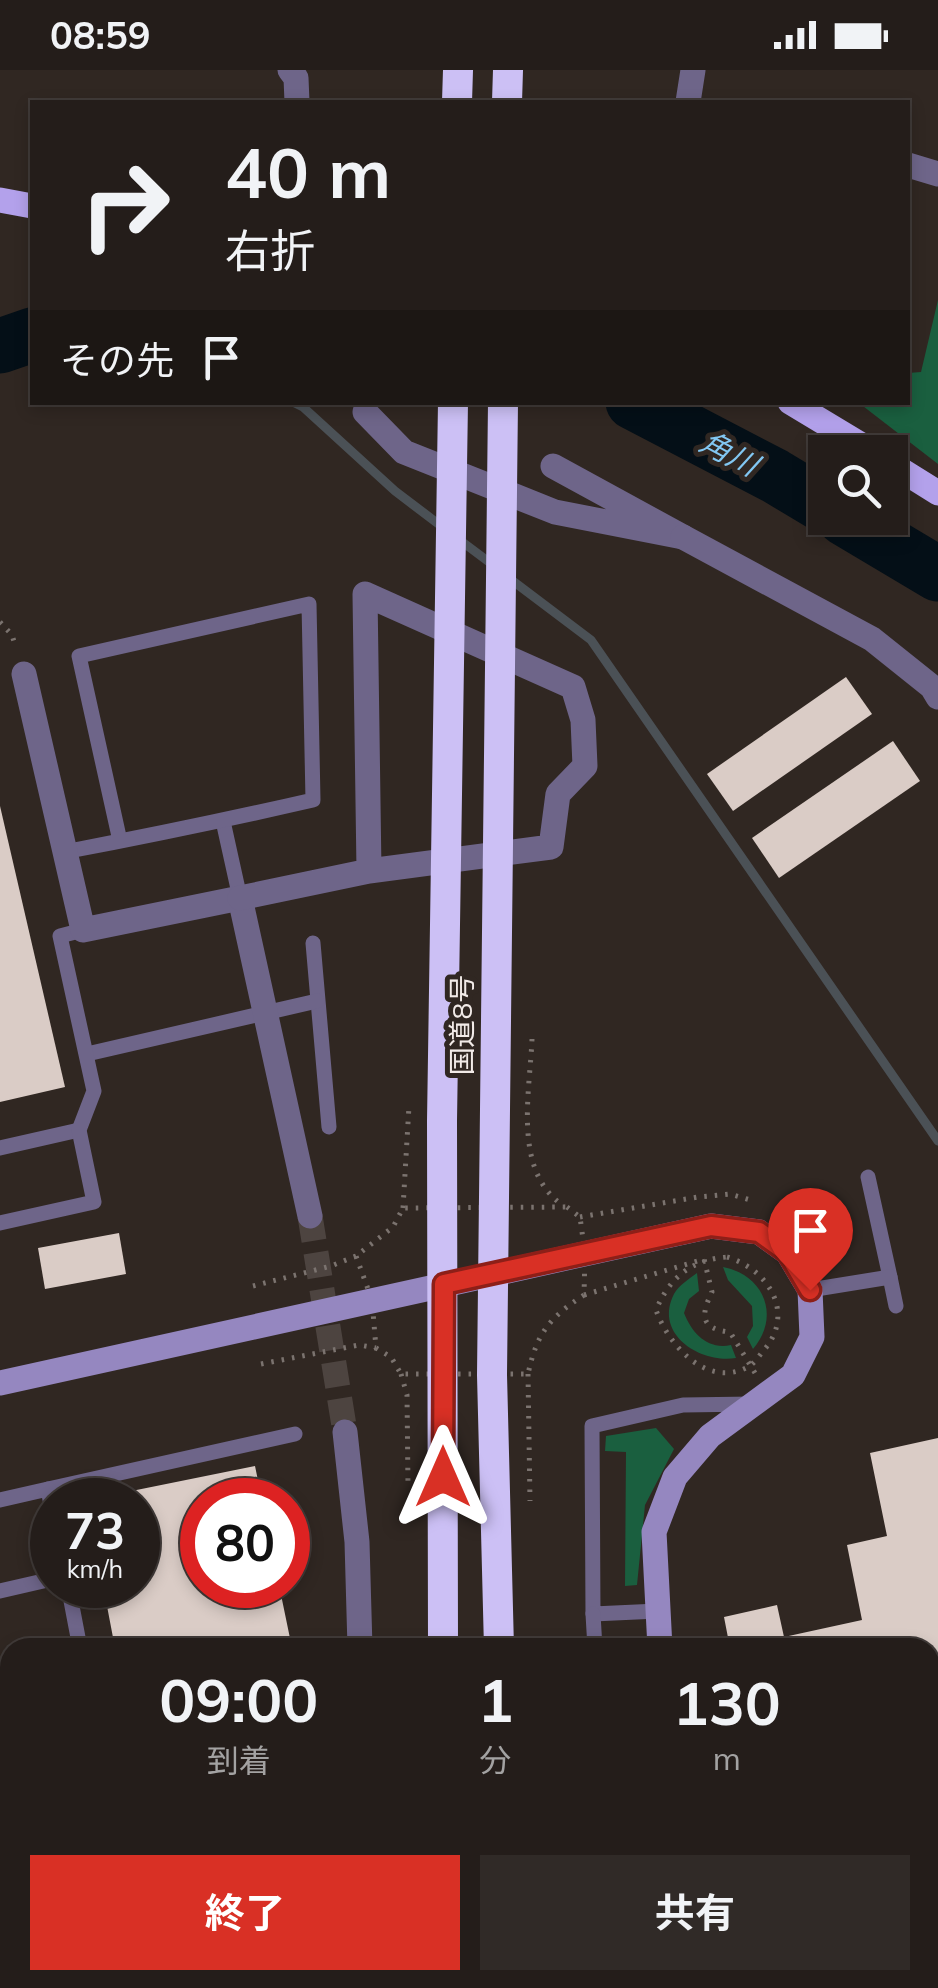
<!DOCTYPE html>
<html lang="ja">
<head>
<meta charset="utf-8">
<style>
  body { margin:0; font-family:Mulish,"Noto Sans JP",sans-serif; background:#302a27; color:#f1f3f6; height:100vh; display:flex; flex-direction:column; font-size:38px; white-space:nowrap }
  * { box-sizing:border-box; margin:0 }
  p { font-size:32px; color:#a3a2a2 }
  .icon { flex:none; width:55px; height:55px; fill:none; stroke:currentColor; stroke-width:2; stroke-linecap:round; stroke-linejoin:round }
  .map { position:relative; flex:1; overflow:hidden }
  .side { position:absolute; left:0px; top:1568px; width:940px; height:352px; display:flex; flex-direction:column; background:#241d1a; border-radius:30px 30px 0 0; box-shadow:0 5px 15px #0003,0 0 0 2px #413b39 }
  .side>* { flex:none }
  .banner { position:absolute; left:30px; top:30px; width:880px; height:305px; border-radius:0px; box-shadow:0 5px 15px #0003,0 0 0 2px #413b39; background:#241d1a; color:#f1f3f6; overflow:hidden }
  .fabs { position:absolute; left:808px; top:365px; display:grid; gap:20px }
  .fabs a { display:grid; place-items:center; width:100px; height:100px; border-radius:0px; background:#241d1a; box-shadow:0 5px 15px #0003,0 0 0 2px #413b39; font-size:50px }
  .speed { position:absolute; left:30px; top:1408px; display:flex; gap:20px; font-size:50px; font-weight:700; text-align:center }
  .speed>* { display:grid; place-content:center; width:130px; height:130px; border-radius:50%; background:#241d1a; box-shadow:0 5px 15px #0003,0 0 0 2px #413b39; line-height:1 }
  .speed small { font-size:25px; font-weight:400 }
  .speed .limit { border:15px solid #d22; background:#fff; color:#111 }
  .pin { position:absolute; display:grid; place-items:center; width:85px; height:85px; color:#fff; margin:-102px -42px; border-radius:50% 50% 50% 0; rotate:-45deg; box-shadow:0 0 10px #0007 }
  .pin .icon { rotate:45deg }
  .me { position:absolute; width:110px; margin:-55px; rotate:0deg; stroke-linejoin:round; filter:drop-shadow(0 0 8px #0008) }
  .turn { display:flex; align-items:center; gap:35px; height:210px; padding:0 30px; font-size:45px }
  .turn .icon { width:130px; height:130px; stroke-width:2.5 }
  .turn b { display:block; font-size:70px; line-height:85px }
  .then { display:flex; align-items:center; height:95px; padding:0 30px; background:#0003; gap:20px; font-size:38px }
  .eta { display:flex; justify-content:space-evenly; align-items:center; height:170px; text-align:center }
  .eta b { font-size:60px; font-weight:700; line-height:70px }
  .button { display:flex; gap:20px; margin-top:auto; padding:20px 30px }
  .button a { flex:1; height:115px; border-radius:0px; background:#d93025; color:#fff; font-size:40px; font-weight:700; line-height:115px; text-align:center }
  .button a+a { background:#302a27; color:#f1f3f6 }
  .status { display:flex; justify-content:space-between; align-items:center; height:70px; padding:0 50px; background:#241d1a; direction:ltr }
  .status svg { height:28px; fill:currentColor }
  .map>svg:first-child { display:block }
  .green { fill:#1a5f3f }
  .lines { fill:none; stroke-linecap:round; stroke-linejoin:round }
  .stream { stroke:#4b5156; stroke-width:9 }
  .river { stroke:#040f17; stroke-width:55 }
  .building { fill:#daccc6 }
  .street-tunnel { stroke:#4d4440; stroke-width:25; stroke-dasharray:25 12; stroke-linecap:butt }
  .path { stroke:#7b736f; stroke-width:5; stroke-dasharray:2.5 8; stroke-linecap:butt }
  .lane { stroke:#6e6589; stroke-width:15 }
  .street { stroke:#6e6589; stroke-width:25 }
  .secondary { stroke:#9587c0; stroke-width:25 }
  .primary { stroke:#b3a1eb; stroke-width:25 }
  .highway { stroke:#ccc0f5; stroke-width:30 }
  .route-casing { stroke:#8d1f18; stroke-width:25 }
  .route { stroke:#d93025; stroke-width:18 }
  .labels { text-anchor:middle; stroke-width:10; stroke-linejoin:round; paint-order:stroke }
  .street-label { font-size:28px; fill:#f2ebe8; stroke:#302722 }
  .water-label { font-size:30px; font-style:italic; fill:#82c7f2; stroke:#302722 }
</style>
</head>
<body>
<div class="status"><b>08:59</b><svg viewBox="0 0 49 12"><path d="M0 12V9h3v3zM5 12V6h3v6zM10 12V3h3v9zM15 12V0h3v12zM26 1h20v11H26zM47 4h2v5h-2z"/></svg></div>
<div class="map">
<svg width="938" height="1918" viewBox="0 0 938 1918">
  <rect width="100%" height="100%" fill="#302722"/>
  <!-- green -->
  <g class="green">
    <path d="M 938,230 L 938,394 L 859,333 L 908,332 L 908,303 L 921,302 Z"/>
    <path d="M 723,1197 C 764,1205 781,1246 753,1279 L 747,1267 L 753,1256 L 752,1236 L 728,1210 Z"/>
    <path d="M 697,1203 L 699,1221 L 689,1229 L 684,1243 C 692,1263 707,1280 731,1275 L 736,1288 C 702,1294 653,1265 674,1224 C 679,1215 689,1209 697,1203 Z"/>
    <path d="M 656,1358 L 674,1379 L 645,1435 L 637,1515 L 625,1516 L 626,1382 L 605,1381 L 606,1366 Z"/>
  </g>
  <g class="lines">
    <!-- stream -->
    <g class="stream">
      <path d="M 293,332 L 303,337 L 395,421 L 445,459"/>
      <path d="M 457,468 L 493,495"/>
      <path d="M 509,508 L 591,570 L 938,1071"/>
    </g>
    <!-- river -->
    <g class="river">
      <path d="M 0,276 L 32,265"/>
      <path d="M 633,332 L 775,406 L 825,436"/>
      <path d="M 844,448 L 938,504"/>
    </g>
  </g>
  <!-- building -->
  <g class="building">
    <path d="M 846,607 L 872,644 L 733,741 L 707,704 Z"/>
    <path d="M 893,671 L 920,711 L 779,808 L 752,768 Z"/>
    <path d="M 0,736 L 65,1017 L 0,1032 Z"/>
    <path d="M 119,1163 L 126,1204 L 45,1219 L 38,1178 Z"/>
    <path d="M 938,1368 L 938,1918 L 790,1918 L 788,1910 L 930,1910 L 930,1578 L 730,1578 L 724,1547 L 777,1535 L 784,1567 L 862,1550 L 847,1475 L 887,1466 L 870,1383 Z"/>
    <path d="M 255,1396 L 262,1430 L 202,1430 L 202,1515 L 279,1515 L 292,1578 L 115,1578 L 103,1515 L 138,1515 L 138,1430 L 97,1428 Z"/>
    <path d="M 170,1910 L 366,1910 L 368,1918 L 172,1918 Z"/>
  </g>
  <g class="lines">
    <!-- street-tunnel -->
    <path class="street-tunnel" d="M 310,1146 L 345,1362"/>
    <!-- path -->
    <g class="path">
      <path d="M 0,552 L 12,565 L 16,578"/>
      <path d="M 532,969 C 530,1022 512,1102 564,1136"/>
      <path d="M 567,1137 L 580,1147 L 585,1184 L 584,1225 C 549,1248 537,1263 528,1304 L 401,1304 L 391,1287 L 376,1278 L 372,1230 L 356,1186 L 393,1157 L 403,1138 Z"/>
      <path d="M 403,1138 L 409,1036"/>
      <path d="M 580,1147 L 698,1127 L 730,1124 L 754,1131"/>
      <path d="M 727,1187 C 768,1199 796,1243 764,1280 C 759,1286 754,1294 748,1297 C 706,1319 668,1274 656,1240 C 670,1207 691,1190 727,1187 Z"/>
      <path d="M 253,1216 L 331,1196 L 356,1186"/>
      <path d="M 584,1225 L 704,1189 L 712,1222 C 700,1246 701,1259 730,1262 L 755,1303"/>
      <path d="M 261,1294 L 359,1275 L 376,1278"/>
      <path d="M 401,1304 L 407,1325 L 408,1415"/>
      <path d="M 528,1304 L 530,1431"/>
    </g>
    <!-- lane -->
    <g class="lane">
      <path d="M 223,751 L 240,828"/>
      <path d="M 64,782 C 148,766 230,749 313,730 L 309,534 L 79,586 L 120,771"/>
      <path d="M 313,873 L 329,1057"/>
      <path d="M 87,984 L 317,931"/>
      <path d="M 0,1078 L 79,1060"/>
      <path d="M 868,1107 L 890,1207"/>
      <path d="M 0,1153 L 94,1132 L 79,1060 L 94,1021 L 60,866 L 83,860"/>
      <path d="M 810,1220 L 890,1207 L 896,1236"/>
      <path d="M 48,1419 L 295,1364"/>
      <path d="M 0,1430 L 48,1419 L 52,1440"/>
      <path d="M 68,1515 L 80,1578"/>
      <path d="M 0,1521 L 52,1509"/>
      <path d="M 658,1541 L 593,1544 L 592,1356 L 683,1335 L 752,1334"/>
      <path d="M 593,1544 L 595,1578"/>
      <path d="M 0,1603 L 10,1600"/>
      <path d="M 0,1694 L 10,1692"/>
      <path d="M 620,1910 L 621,1918"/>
      <path d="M 709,1918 L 721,1910"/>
    </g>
    <!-- street -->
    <g class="street">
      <path d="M 290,0 L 296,8 L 297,32"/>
      <path d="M 688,32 L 693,0"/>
      <path d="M 908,95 L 938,104"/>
      <path d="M 365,342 L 404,382 L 555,442 L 683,467 L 553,396"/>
      <path d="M 683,467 L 872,569 L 932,617 L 938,627"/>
      <path d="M 24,604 L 83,860 L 240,828 L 310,1146"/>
      <path d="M 240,828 L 369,801 L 365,524 L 573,617 L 583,650 L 585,696 L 558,724 L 551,777 L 369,801"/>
      <path d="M 345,1362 L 357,1472 L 360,1578"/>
      <path d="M 0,1745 L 10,1743"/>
    </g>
    <!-- secondary -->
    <g class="secondary">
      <path d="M 0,1313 L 711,1156 L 759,1162 L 788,1183 L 810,1220 L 812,1267 L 793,1305 L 710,1366 L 675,1407 L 654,1462 L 660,1578"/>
      <path d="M 685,1910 L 686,1918"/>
    </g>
    <!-- primary -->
    <g class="primary">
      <path d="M 0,130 L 32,136"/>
      <path d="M 790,332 L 873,382"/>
      <path d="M 890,393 L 938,423"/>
    </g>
    <!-- highway -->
    <g class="highway">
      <path d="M 457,32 L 458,0"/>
      <path d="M 507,32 L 508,0"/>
      <path d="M 443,1578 L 442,1051 L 453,332"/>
      <path d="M 499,1578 L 492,1305 L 503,332"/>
      <path d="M 459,1910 L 460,1918"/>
      <path d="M 519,1910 L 521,1918"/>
    </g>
  </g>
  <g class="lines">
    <!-- route casing -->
    <g class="route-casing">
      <path id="route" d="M 443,1407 L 444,1214 L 711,1156 L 759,1162 L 788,1183 L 810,1220"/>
    </g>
    <!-- route -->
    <use href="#route" class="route"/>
  </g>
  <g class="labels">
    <!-- street labels -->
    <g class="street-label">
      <text transform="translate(462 955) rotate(-90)" y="10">国道8号</text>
    </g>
    <!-- water labels -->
    <g class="water-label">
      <text transform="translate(729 384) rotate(28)" y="10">角川</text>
    </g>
  </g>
</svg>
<div class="fabs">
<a><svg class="icon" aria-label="search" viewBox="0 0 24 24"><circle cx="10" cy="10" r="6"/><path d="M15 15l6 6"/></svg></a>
</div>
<div class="speed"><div>73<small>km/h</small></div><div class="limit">80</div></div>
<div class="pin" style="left:810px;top:1220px;background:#d93025"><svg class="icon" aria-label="arrive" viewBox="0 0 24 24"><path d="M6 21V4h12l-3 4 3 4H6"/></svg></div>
<svg class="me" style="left:443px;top:1407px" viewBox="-20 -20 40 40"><path d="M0-17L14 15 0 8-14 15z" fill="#d93025" stroke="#fff" stroke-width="4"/></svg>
<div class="banner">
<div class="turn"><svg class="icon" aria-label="right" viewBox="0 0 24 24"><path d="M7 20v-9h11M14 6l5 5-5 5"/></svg><div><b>40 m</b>右折</div></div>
<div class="then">その先<svg class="icon" aria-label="arrive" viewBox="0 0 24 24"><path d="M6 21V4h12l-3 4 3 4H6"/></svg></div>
</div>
<section class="side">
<div class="eta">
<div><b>09:00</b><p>到着</p></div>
<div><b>1</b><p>分</p></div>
<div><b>130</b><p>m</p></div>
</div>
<div class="button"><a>終了</a><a>共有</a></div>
</section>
</div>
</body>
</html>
